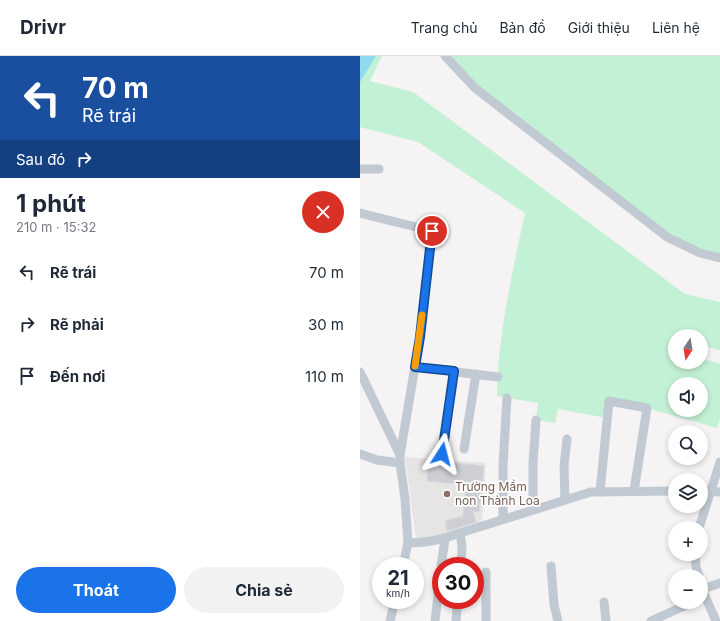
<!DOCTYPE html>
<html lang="vi">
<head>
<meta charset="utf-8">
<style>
  body { margin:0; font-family:Inter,sans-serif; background:#f2f2f3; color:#1f2937; height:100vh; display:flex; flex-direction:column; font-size:15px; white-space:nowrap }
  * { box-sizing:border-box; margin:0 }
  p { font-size:13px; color:#747a83 }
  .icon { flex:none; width:22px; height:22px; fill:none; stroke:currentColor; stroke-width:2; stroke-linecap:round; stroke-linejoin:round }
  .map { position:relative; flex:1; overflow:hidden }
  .side { display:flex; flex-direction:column; background:#fff; width:360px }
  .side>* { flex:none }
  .top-card { background:#1a4fa0; color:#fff; overflow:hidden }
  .needle { width:26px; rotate:192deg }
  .fabs { position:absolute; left:308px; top:273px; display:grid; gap:8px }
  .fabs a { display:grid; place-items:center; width:40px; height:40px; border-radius:50%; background:#fff; box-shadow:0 2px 6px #0003; font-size:20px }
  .speed { position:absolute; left:12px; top:501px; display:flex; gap:8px; font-size:20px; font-weight:700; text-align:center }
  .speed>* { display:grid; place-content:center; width:52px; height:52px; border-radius:50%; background:#fff; box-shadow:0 2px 6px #0003; line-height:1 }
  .speed small { font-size:10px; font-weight:400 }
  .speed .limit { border:6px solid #d22; background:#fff; color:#111 }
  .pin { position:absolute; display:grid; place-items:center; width:34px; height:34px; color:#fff; margin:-17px; border:2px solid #fff; border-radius:50%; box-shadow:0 1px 4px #0007 }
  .me { position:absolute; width:44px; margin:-22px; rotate:9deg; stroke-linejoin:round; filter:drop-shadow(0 0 3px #0008) }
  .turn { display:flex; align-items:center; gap:14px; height:84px; padding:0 16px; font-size:18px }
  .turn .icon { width:52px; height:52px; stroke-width:2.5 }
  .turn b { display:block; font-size:28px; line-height:34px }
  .then { display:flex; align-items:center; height:38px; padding:0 16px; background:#0003; gap:8px; font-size:15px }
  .round { display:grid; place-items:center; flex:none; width:42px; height:42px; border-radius:21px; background:#f2f2f3 }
  .head { display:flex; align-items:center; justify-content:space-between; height:68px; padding:0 16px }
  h1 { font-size:24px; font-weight:700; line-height:30px }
  .primary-button { display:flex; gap:8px; margin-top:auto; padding:8px 16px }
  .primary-button a { flex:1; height:46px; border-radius:24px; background:#1a73e8; color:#fff; font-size:16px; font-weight:700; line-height:46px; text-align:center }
  .primary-button a+a { background:#f2f2f3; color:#1f2937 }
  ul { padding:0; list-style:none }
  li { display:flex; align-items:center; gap:12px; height:52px; padding:0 16px }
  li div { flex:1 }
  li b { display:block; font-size:15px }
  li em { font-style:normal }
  header { display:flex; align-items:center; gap:24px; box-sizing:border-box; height:56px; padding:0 20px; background:#fff; border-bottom:1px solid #e0e1e3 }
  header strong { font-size:19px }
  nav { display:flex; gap:22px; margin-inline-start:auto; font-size:14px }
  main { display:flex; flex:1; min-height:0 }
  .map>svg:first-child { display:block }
  .education { fill:#e6e4e5 }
  .green { fill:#c3f1d5; fill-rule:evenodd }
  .water { fill:#90daee }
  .building { fill:#cdcfd5; stroke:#d7d9de }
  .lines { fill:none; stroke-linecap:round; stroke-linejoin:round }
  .minor { stroke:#c1cad2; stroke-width:9 }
  .route-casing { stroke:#114b97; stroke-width:10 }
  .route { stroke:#1a73e8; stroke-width:7 }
  .slow { stroke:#f59e0b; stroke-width:7 }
  .education-dot { fill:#8d6e63; stroke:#fff; stroke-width:1.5 }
  .labels { text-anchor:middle; stroke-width:3.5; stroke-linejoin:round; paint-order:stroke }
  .education-label { font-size:12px; fill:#785e54; stroke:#fff; text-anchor:start }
</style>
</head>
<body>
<header>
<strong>Drivr</strong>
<nav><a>Trang chủ</a><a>Bản đồ</a><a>Giới thiệu</a><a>Liên hệ</a></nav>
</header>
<main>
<section class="side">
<div class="top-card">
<div class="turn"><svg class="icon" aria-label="left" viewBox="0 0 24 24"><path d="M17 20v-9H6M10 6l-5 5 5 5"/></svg><div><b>70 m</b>Rẽ trái</div></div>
<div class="then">Sau đó<svg class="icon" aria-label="right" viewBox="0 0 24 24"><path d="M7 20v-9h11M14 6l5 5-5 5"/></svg></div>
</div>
<div class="head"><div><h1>1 phút</h1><p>210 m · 15:32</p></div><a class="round" style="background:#d93025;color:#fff"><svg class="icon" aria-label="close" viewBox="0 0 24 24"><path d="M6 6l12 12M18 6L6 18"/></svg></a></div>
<ul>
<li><svg class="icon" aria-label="left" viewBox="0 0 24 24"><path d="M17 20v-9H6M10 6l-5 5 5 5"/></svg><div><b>Rẽ trái</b></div><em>70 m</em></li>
<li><svg class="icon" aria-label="right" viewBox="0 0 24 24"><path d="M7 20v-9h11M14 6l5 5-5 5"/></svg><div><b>Rẽ phải</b></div><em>30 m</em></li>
<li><svg class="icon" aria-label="arrive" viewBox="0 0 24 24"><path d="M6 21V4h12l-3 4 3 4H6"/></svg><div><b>Đến nơi</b></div><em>110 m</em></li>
</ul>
<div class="primary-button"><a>Thoát</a><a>Chia sẻ</a></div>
</section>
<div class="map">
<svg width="360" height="565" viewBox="0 0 360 565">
  <rect width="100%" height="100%" fill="#f5f3f3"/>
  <!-- education -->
  <path class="education" d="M 45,401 L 126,407 L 122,468 L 68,483 L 56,484 Z"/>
  <!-- green -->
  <g class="green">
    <path d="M 0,0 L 22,0 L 10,25 L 53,36 L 325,238 L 360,246 L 360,294 L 341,289 L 341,280 L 315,280 L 315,306 L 341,306 L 341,302 L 360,308 L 360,363 L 357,372 L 287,352 L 249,345 L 247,362 L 198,353 L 195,367 L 176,364 L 178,347 L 137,340 C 138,279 152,217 165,157 L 58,86 L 0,71 ZM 315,328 L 341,328 L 341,354 L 315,354 Z"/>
    <path d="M 85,0 L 360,0 L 360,90 L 357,88 L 360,91 L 360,202 L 307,181 L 115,32 Z"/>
  </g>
  <!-- water -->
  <path class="water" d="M 0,0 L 16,0 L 0,26 Z"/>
  <!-- building -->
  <path class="building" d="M 69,404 L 124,410 L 119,456 L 113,455 L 116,466 L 87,475 L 85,465 L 103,460 L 106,429 L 67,425 Z"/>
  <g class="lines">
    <!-- minor -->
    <g class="minor">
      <path d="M 85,0 L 115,32 L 307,181 L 340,197 L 360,202"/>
      <path d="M 0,113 L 19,113"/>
      <path d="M 0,157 L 72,175 L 60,281 L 40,399 L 40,407 L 45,443 L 48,487 L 43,510"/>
      <path d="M 55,311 L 138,321"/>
      <path d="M 0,316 L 40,399"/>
      <path d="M 104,393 L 116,318"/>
      <path d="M 0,398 L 17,404 L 40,407"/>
      <path d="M 82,398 L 94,315"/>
      <path d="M 341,435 L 360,436"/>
      <path d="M 240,436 L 249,345 L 287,352 L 274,435"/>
      <path d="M 205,444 L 204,410 L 207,383"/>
      <path d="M 173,454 L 173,407 L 176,364"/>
      <path d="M 143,463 L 143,409 L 147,342"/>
      <path d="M 339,472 L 360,406"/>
      <path d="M 100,477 L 102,490 L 101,510"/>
      <path d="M 48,487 C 67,487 82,484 100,477 L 231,436 L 315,435"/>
      <path d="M 335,498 L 336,511 L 339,520"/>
      <path d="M 81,510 L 85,483"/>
      <path d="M 191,510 L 194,549 L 198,565"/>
      <path d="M 126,516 L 126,565"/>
      <path d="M 341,527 L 345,540 L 356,565"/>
      <path d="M 343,533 L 360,527"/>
      <path d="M 244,546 L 246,565"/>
      <path d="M 30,565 L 35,544"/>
      <path d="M 75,565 L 81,514"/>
      <path d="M 96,565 L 98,544"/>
      <path d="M 291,565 L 333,546"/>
    </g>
  </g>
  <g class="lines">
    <!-- route casing -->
    <g class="route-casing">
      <path id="route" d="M 72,175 L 60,281 L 55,311 L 94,315 L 82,398"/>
    </g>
    <!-- route -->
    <use href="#route" class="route"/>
    <!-- slow -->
    <path class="slow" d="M 55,310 L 62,259"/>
  </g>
  <!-- markers -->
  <circle class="education-dot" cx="87" cy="438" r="4"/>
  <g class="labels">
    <!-- education labels -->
    <g class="education-label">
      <text x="95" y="435">Trường Mầm<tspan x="95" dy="14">non Thành Loa</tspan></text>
    </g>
  </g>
</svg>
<div class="fabs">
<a><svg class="needle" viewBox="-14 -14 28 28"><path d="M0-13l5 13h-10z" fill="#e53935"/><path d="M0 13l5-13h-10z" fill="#747a83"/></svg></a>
<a><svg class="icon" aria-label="sound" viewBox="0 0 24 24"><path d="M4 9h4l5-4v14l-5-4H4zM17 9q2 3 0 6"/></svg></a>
<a><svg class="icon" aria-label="search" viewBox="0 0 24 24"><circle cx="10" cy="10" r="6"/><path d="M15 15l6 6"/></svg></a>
<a><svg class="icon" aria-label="layers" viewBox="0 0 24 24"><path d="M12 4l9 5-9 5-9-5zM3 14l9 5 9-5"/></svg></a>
<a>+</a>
<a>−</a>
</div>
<div class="speed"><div>21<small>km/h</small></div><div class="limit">30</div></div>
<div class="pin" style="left:72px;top:175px;background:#d93025"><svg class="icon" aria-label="arrive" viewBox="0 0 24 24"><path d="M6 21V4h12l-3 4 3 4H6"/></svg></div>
<svg class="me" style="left:82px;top:398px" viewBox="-20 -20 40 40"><path d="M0-17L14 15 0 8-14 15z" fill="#1a73e8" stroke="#fff" stroke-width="4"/></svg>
</div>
</main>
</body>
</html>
